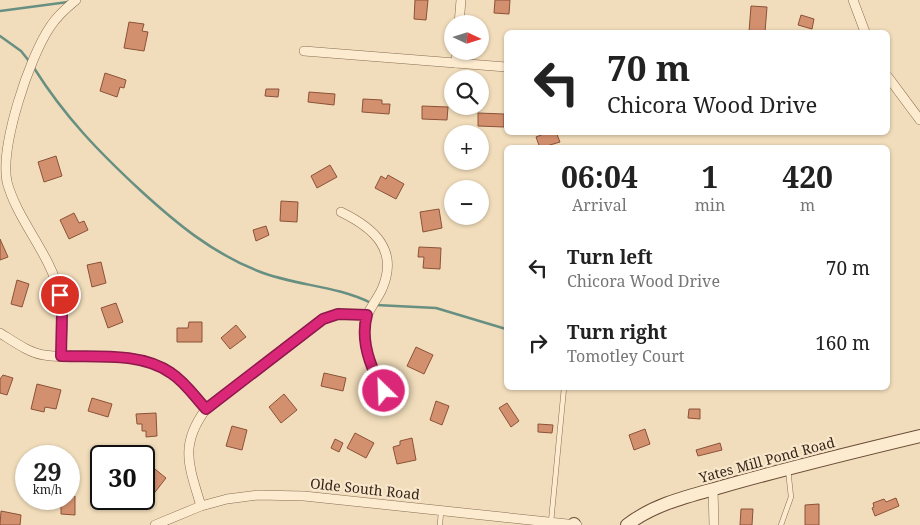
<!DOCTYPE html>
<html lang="en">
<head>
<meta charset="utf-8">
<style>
  body { margin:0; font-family:"Noto Serif",serif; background:#f2f2f2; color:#222; height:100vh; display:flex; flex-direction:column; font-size:19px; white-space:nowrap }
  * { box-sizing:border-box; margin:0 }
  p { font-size:16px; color:#767676 }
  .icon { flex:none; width:28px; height:28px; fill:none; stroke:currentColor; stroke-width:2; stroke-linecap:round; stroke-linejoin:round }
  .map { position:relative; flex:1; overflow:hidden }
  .details { position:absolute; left:504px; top:145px; width:386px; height:245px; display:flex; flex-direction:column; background:#fff; border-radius:8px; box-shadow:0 1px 4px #0004 }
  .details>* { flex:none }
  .hud { position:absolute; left:504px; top:30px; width:386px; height:105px; border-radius:8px; box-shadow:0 1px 4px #0004; background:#fff; color:#222; overflow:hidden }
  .needle { width:32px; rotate:94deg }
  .fabs { position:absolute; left:444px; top:15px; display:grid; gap:10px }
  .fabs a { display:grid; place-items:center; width:45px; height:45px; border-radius:50%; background:#fff; box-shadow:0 1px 4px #0004; font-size:25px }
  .speed { position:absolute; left:15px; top:445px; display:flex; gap:10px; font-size:25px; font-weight:700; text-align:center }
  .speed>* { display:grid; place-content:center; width:65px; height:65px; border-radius:50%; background:#fff; box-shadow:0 1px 4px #0004; line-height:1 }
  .speed small { font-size:12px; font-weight:400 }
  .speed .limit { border:2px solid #111; border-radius:8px; background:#fff; color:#111 }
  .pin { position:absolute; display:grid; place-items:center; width:42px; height:42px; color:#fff; margin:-21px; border:2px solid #fff; border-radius:50%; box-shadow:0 1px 5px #0007 }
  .me { position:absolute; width:55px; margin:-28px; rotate:336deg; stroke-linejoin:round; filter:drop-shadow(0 0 4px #0008) }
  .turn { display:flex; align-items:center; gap:18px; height:105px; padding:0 20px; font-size:22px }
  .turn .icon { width:65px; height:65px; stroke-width:2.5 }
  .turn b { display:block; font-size:35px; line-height:42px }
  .eta { display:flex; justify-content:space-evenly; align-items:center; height:85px; text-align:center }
  .eta b { font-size:30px; font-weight:700; line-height:35px }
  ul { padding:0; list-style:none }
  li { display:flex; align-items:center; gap:15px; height:75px; padding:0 20px }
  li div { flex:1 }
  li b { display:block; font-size:19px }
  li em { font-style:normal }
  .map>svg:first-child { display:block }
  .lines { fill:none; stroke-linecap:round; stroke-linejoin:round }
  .stream { stroke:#678f82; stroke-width:2.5 }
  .building { fill:#d3906e; stroke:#8b5238 }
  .lane-casing { stroke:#8a6c54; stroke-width:5.5 }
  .street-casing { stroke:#8a6c54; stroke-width:10 }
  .secondary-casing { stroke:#6b4d37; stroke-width:14 }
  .lane { stroke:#fcebcf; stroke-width:4.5 }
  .street { stroke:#fcebcf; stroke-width:9 }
  .secondary { stroke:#fcebcf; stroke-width:12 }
  .route-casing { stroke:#8e194d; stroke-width:12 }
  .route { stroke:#db2777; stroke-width:9 }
  .labels { text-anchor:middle; stroke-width:4.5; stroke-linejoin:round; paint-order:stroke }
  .street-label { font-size:14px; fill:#37261a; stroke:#f8e7cb }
</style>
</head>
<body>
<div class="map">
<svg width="920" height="525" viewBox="0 0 920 525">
  <rect width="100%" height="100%" fill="#f1ddbb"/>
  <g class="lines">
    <!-- stream -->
    <g class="stream">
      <path d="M 0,11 L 68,2"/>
      <path d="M 0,36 L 21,51 L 29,61"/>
      <path d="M 34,68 C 65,117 98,151 140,190 C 176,223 212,253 258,271 C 295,286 335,285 371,303"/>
      <path d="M 376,305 L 436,308 L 506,329"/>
    </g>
  </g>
  <!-- building -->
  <g class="building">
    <path d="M 415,0 L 428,0 L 426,20 L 414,19 Z"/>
    <path d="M 495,0 L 510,0 L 509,14 L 494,13 Z"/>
    <path d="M 751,6 L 767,7 L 765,32 L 749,32 Z"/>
    <path d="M 801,15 L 814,19 L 812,29 L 798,25 Z"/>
    <path d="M 129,22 L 144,24 L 142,31 L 148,32 L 144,51 L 124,48 Z"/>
    <path d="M 105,73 L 126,80 L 124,88 L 120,87 L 117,97 L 100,91 Z"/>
    <path d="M 266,89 L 279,89 L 278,97 L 265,96 Z"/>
    <path d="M 309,92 L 335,94 L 334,105 L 308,102 Z"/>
    <path d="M 363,99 L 382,100 L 382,104 L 390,104 L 389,114 L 362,112 Z"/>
    <path d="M 422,106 L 448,107 L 447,120 L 422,119 Z"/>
    <path d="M 478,113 L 504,114 L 504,127 L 478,126 Z"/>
    <path d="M 549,132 L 556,132 L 560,142 L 540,148 L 536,137 Z"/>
    <path d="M 56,156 L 62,176 L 44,182 L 38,162 Z"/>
    <path d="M 330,165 L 337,177 L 317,188 L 311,176 Z"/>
    <path d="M 388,175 L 404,184 L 396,199 L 375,188 L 381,176 L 386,179 Z"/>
    <path d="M 281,201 L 298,202 L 297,222 L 280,221 Z"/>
    <path d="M 439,209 L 442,228 L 423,232 L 420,212 Z"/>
    <path d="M 74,213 L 79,223 L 84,221 L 88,230 L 69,239 L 60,220 Z"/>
    <path d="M 266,226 L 269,235 L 256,241 L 253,230 Z"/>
    <path d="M 0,239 L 8,257 L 0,260 Z"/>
    <path d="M 419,247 L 441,248 L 440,269 L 423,268 L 424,257 L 418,257 Z"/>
    <path d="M 101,262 L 106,283 L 92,287 L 87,265 Z"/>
    <path d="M 17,280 L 29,284 L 22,307 L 11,304 Z"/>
    <path d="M 116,303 L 123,322 L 108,328 L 101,308 Z"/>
    <path d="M 189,322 L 202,322 L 202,342 L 177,342 L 177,328 L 188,328 Z"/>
    <path d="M 236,325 L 246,337 L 230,349 L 221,338 Z"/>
    <path d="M 416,347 L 433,355 L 424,374 L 407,366 Z"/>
    <path d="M 324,373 L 346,378 L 343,391 L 321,386 Z"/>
    <path d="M 3,375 L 13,378 L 7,395 L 0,393 L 0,379 Z"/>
    <path d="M 37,384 L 61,390 L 56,409 L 45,407 L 44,412 L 31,409 Z"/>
    <path d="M 284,394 L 297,410 L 281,423 L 269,407 Z"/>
    <path d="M 92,398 L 112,404 L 108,417 L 88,411 Z"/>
    <path d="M 436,401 L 449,406 L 442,425 L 430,420 Z"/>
    <path d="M 507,403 L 519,421 L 511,427 L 499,408 Z"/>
    <path d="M 689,409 L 700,409 L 700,419 L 688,418 Z"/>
    <path d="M 156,413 L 157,436 L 146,437 L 146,431 L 142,431 L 142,424 L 137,424 L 136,414 Z"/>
    <path d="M 538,424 L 553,425 L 552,433 L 538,432 Z"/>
    <path d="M 232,426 L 247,430 L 242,450 L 226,446 Z"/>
    <path d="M 645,429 L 650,444 L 634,450 L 629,435 Z"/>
    <path d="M 355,433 L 374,443 L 366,458 L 347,448 Z"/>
    <path d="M 412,438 L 416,460 L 397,464 L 393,447 L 400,445 L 400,441 Z"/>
    <path d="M 335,439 L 343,443 L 339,452 L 331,448 Z"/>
    <path d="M 720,443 L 722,450 L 698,456 L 696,450 Z"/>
    <path d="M 150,465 L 166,478 L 152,496 L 144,489 L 144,474 Z"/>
    <path d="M 69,496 L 75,496 L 75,515 L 61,514 L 61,507 L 54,507 L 55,499 L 69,499 Z"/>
    <path d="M 896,498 L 899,506 L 875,516 L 872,508 L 874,507 L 873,503 L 884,499 L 886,502 Z"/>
    <path d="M 819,504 L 819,525 L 805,525 L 805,505 Z"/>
    <path d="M 741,509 L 753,509 L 752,525 L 740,525 Z"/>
    <path d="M 1,511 L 21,515 L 20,525 L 0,525 Z"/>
  </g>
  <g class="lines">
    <!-- lane casing -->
    <g class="lane-casing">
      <g id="lane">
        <path d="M 551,522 L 564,388"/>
        <path d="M 440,525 L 441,511"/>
        <path d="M 781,525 L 791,497 L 788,469"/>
      </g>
    </g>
    <!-- street casing -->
    <g class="street-casing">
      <g id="street">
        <path d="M 853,0 L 865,32"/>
        <path d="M 459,24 L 461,0"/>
        <path d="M 304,51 L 506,67"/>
        <path d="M 456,63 L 457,51"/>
        <path d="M 888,77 L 920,120"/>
        <path d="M 341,212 C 374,228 399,250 382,289 C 376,302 365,313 364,327 C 363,354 378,380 390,403"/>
        <path d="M 0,333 C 13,341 29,353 44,355 C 85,362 136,347 172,373 C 185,383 195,397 206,409"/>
        <path d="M 61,356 C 62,336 64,315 60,296 C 51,254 18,222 7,182 C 0,146 29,58 50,27 C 57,16 66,8 76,0"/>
        <path d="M 713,489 L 714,525"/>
        <path d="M 201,506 C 189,466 179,445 206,409 L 323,319 L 338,314 L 367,315"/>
        <path d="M 155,525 L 201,506 L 227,499 L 258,495 L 304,496 L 577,525"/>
      </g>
    </g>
    <!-- secondary casing -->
    <g class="secondary-casing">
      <g id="secondary">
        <path d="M 574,524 L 574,525"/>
        <path d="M 627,525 C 654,504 689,496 721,487 C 787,468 853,452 920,436"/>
      </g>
    </g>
    <!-- lane -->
    <use href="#lane" class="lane"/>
    <!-- street -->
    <use href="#street" class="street"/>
    <!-- secondary -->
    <use href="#secondary" class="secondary"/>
  </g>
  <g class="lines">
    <!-- route casing -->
    <g class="route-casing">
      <path id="route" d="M 60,295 L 62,313 L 61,356 C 96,357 141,352 171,373 C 185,382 195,397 206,409 L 323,319 L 338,314 L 367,315 C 360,340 371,369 384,391"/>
    </g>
    <!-- route -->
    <use href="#route" class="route"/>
  </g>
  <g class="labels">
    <!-- street labels -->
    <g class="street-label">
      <text transform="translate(767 460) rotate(-15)" y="5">Yates Mill Pond Road</text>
      <text transform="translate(365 489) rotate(6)" y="5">Olde South Road</text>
    </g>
  </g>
</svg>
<div class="fabs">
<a><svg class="needle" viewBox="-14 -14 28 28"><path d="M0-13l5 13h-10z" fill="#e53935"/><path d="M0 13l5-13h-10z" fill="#767676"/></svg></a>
<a><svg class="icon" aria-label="search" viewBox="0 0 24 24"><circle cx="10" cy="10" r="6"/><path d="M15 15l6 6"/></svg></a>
<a>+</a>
<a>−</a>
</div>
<div class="speed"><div>29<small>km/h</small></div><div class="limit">30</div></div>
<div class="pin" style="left:60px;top:295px;background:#d93025"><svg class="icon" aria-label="arrive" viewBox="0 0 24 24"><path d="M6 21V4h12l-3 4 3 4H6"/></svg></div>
<svg class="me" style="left:384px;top:391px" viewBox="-20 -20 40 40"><circle r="17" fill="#db2777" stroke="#fff" stroke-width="3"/><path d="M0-11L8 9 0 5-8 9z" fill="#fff"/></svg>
<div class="hud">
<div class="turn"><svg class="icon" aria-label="left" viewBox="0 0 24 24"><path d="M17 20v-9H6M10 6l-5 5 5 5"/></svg><div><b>70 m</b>Chicora Wood Drive</div></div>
</div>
<section class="details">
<div class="eta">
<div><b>06:04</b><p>Arrival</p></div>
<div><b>1</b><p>min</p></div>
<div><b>420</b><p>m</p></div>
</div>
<ul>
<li><svg class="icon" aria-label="left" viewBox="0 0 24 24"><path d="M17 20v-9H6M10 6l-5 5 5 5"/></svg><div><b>Turn left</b><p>Chicora Wood Drive</p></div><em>70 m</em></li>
<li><svg class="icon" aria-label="right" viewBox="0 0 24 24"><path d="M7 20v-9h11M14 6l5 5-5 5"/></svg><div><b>Turn right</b><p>Tomotley Court</p></div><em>160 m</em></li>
</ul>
</section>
</div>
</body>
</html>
